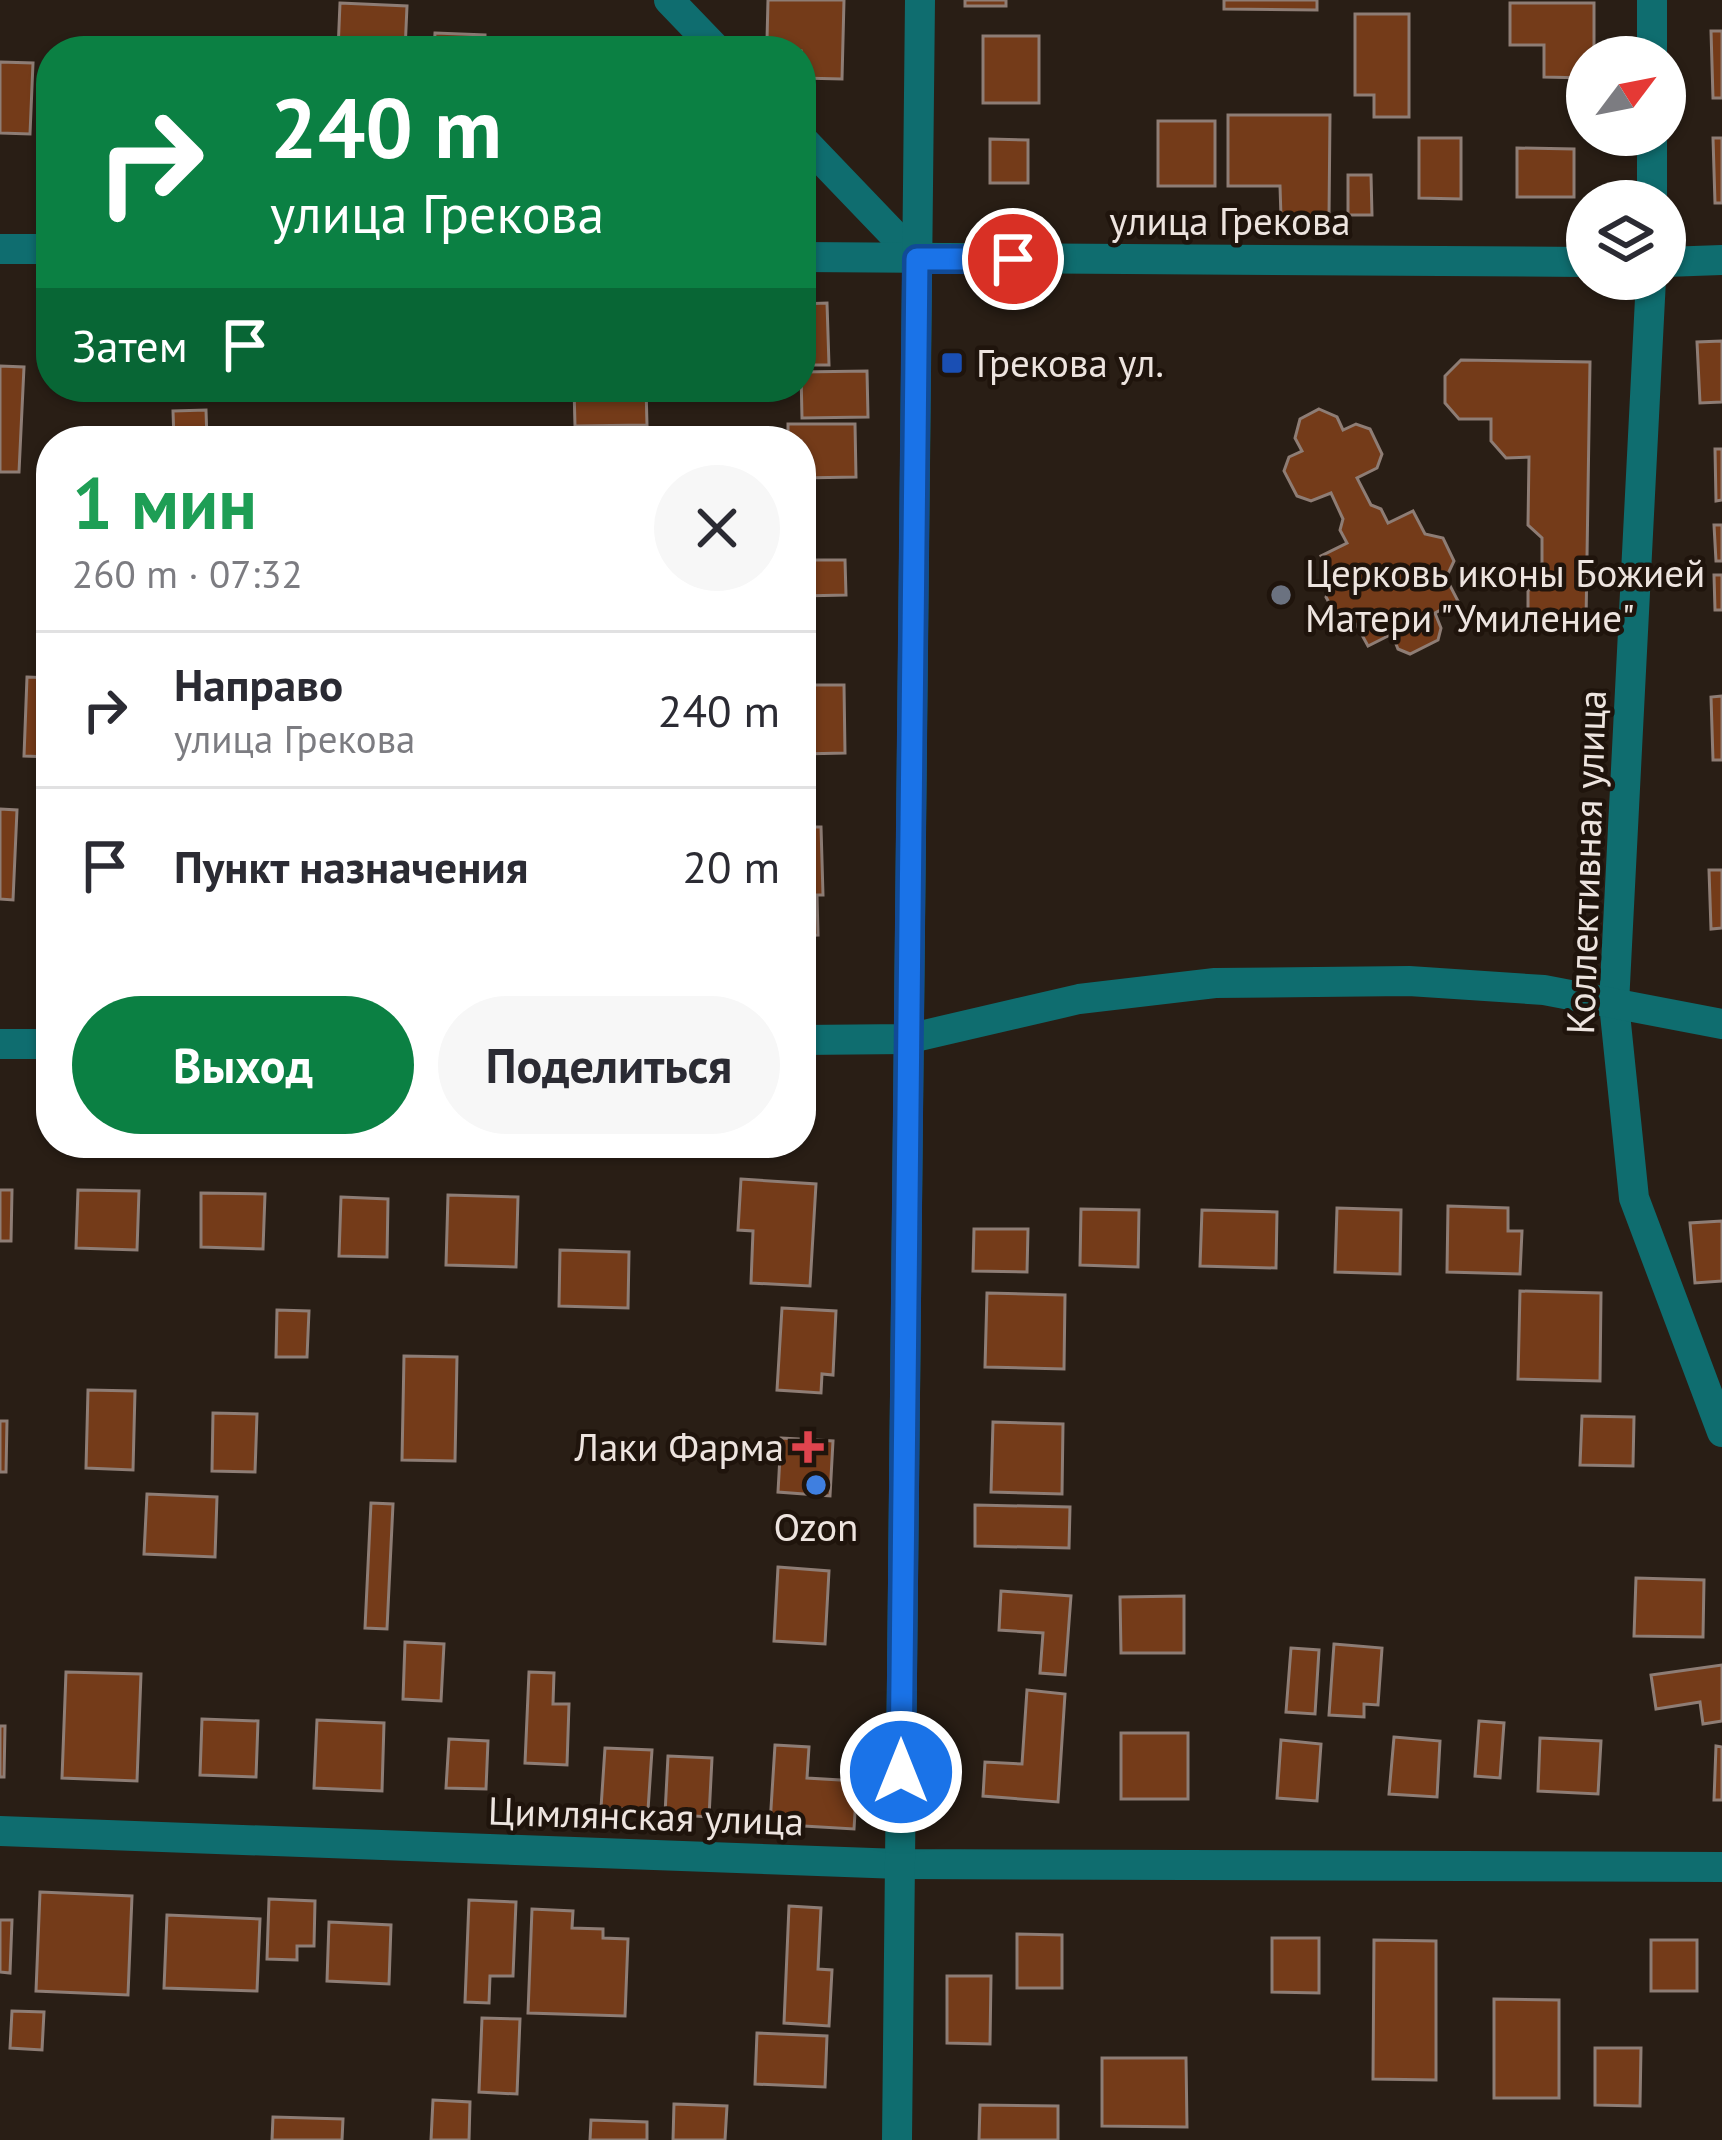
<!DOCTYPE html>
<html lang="ru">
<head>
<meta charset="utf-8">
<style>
  body { margin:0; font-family:"PT Sans",sans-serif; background:#f7f7f7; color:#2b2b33; height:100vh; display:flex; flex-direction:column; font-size:45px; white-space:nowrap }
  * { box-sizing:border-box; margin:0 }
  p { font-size:39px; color:#7c7c81 }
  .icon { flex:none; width:66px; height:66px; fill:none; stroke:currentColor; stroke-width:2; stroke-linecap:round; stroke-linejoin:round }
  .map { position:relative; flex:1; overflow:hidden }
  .sheet { position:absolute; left:36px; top:426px; width:780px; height:732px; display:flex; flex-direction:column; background:#fff; border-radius:48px; box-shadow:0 3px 9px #0004 }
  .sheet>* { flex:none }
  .banner { position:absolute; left:36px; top:36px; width:780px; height:366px; border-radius:48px; box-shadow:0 3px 9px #0004; background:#0b8043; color:#fff; overflow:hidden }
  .needle { width:78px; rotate:58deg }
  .buttons { position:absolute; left:1566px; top:36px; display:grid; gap:24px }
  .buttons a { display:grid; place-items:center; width:120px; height:120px; border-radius:50%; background:#fff; box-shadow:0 3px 9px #0004; font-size:60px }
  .pin { position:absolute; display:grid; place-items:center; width:102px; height:102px; color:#fff; margin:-51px; border:6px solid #fff; border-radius:50%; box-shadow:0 3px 12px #0007 }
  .me { position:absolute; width:132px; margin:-66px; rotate:0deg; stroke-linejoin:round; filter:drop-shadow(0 0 9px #0008) }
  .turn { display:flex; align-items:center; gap:42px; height:252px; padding:0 36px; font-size:54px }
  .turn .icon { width:156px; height:156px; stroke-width:2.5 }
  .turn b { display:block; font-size:84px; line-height:102px }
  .then { display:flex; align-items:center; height:114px; padding:0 36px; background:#0003; gap:24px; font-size:45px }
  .round { display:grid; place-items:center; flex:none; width:126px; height:126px; border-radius:63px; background:#f7f7f7 }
  .summary { display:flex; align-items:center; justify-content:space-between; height:204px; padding:0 36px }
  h1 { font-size:72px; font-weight:800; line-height:90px; color:#1e9e55 }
  .cta { display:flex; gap:24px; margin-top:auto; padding:24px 36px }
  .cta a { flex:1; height:138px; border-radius:72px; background:#0b8043; color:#fff; font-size:48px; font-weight:800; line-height:138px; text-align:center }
  .cta a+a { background:#f7f7f7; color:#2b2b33 }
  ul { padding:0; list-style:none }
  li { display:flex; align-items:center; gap:36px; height:156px; padding:0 36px; border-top:3px solid #e1e1e2 }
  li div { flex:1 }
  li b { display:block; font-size:45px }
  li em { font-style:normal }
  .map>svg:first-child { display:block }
  .building { fill:#743b19; stroke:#8e7d75; stroke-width:3 }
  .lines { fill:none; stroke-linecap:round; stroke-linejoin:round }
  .minor { stroke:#0f6d6f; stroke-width:30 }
  .route-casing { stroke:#114b97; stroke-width:30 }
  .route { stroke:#1a73e8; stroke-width:21 }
  .transit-dot { fill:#1a4fb4; stroke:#1f140c; stroke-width:4.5 }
  .worship-dot { fill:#6b7280; stroke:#1f140c; stroke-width:4.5 }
  .health-dot { fill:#e0444e; stroke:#1f140c; stroke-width:4.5 }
  .shop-dot { fill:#3f7fe0; stroke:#1f140c; stroke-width:4.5 }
  .labels { text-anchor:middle; stroke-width:9; stroke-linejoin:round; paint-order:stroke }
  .street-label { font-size:39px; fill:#ede4df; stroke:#1f140c }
  .poi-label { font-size:39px; fill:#ede4df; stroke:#1f140c; text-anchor:start }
</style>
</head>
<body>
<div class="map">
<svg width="1722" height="2140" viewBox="0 0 1722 2140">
  <rect width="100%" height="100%" fill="#291e15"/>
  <!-- building -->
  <g class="building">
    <path d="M 768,0 L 844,0 L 842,79 L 801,78 L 801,51 L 774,51 L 767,40 Z"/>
    <rect x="965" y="0" width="41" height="6"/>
    <path d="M 1224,0 L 1317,0 L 1317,10 L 1224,9 Z"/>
    <path d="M 340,3 L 407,6 L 405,51 L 338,51 Z"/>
    <path d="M 1510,3 L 1594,3 L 1594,57 L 1587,57 L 1587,78 L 1544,77 L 1544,45 L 1510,45 Z"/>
    <path d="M 1355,14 L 1409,14 L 1409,117 L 1374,117 L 1374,95 L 1355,95 Z"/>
    <path d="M 1711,31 L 1722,31 L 1722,98 L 1713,98 Z"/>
    <path d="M 435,33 L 485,35 L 485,51 L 434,51 Z"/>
    <rect x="983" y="36" width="56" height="67"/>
    <path d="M 108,41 L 151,42 L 151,51 L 108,51 Z"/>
    <path d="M 0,62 L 33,63 L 30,134 L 0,133 Z"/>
    <path d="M 42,106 L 51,106 L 51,143 L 40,143 Z"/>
    <path d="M 1228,115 L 1330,115 L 1329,217 L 1281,217 L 1280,186 L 1228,186 Z"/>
    <rect x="1158" y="121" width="57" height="65"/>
    <path d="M 1419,138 L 1461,138 L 1461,199 L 1419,198 Z"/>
    <path d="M 1713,138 L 1722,138 L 1722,203 L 1715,203 Z"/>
    <path d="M 990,139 L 1028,140 L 1028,183 L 990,183 Z"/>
    <path d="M 1517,148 L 1574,149 L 1574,197 L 1517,197 Z"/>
    <path d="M 1348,175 L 1371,175 L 1372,215 L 1348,215 Z"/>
    <path d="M 827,303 L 829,365 L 801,365 L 801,304 Z"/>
    <path d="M 1722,341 L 1722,402 L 1700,403 L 1697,342 Z"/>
    <path d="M 1461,360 L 1590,362 L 1586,622 L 1542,621 L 1528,610 L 1528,591 L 1542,578 L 1542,538 L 1528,525 L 1529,457 L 1506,458 L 1491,441 L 1491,419 L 1459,419 L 1445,403 L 1445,376 Z"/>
    <path d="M 0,366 L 24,367 L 19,472 L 0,472 Z"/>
    <path d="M 867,371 L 868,417 L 802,418 L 801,372 Z"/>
    <path d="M 531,387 L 569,387 L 569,395 L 531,396 Z"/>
    <path d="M 574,387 L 646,387 L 647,425 L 575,426 Z"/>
    <path d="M 1319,409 L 1337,417 L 1343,430 L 1356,424 L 1370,429 L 1382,454 L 1377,468 L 1357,478 L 1371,505 L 1381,509 L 1388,523 L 1413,511 L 1425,534 L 1443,538 L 1454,561 L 1446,578 L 1458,601 L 1435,613 L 1441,628 L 1438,640 L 1410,654 L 1398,649 L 1392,634 L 1368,646 L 1356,624 L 1338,619 L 1326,597 L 1333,577 L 1321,556 L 1347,543 L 1340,530 L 1343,519 L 1331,493 L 1311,501 L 1297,496 L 1284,471 L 1289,457 L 1302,451 L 1295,438 L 1300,419 Z"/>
    <path d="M 206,410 L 207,441 L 174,441 L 173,411 Z"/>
    <path d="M 788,424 L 855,424 L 856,477 L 801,478 L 801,441 L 788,441 Z"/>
    <path d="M 1715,449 L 1722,449 L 1722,500 L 1716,501 Z"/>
    <path d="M 1714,525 L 1722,525 L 1722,561 L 1716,561 Z"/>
    <path d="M 801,560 L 845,560 L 846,595 L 801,596 Z"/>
    <path d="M 1714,575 L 1722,575 L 1722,610 L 1715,610 Z"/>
    <path d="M 27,677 L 51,678 L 51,757 L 24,756 Z"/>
    <path d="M 801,685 L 844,685 L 845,753 L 801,754 Z"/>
    <path d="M 1722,696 L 1722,760 L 1713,760 L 1711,697 Z"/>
    <path d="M 0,809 L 17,810 L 13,900 L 0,899 Z"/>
    <path d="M 801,827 L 821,827 L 823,895 L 817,895 L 818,935 L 801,936 Z"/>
    <path d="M 1709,870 L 1722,870 L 1722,928 L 1711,929 Z"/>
    <path d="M 741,1179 L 816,1184 L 810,1286 L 751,1283 L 753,1231 L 738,1230 Z"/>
    <path d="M 0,1190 L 12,1190 L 11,1241 L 0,1241 Z"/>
    <path d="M 78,1190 L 139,1191 L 137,1250 L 76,1248 Z"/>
    <path d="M 201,1193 L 265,1194 L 263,1249 L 201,1247 Z"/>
    <path d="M 448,1195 L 518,1197 L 516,1267 L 446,1265 Z"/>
    <path d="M 341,1197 L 388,1199 L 387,1257 L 339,1256 Z"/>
    <path d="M 1448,1206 L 1508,1208 L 1508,1231 L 1522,1231 L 1520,1274 L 1447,1272 Z"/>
    <path d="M 1337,1208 L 1401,1210 L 1400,1274 L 1335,1272 Z"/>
    <path d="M 1081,1209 L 1139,1210 L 1138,1267 L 1080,1265 Z"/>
    <path d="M 1202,1210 L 1277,1212 L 1276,1268 L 1200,1266 Z"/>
    <path d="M 1722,1221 L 1722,1281 L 1695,1283 L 1690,1223 Z"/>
    <path d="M 974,1229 L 1028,1229 L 1027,1272 L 973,1271 Z"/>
    <path d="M 560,1250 L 629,1252 L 628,1308 L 559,1306 Z"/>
    <path d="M 1520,1291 L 1601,1293 L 1600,1381 L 1518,1379 Z"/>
    <path d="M 987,1293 L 1065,1295 L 1064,1369 L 985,1367 Z"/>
    <path d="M 782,1308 L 836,1311 L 833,1375 L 822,1374 L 821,1393 L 777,1390 Z"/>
    <path d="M 277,1310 L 309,1311 L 307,1357 L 276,1357 Z"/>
    <path d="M 404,1356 L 457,1357 L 455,1461 L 402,1460 Z"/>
    <path d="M 88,1390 L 135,1391 L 133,1470 L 86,1468 Z"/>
    <path d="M 213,1413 L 257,1414 L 255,1472 L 212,1471 Z"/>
    <path d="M 1582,1416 L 1634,1417 L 1633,1466 L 1580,1465 Z"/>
    <path d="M 0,1421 L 7,1421 L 6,1472 L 0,1472 Z"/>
    <path d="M 993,1422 L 1063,1424 L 1062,1494 L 991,1492 Z"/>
    <path d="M 781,1438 L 833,1441 L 830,1496 L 778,1492 Z"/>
    <path d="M 147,1494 L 217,1497 L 215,1557 L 144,1554 Z"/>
    <path d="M 371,1503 L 393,1504 L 387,1629 L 365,1628 Z"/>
    <path d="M 975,1505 L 1070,1507 L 1069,1548 L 975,1546 Z"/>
    <path d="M 778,1567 L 829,1571 L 825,1644 L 774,1641 Z"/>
    <path d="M 1636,1578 L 1704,1580 L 1703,1637 L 1634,1636 Z"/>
    <path d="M 1001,1591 L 1071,1596 L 1065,1675 L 1040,1673 L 1043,1633 L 999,1630 Z"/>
    <path d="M 1184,1596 L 1184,1653 L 1121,1653 L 1120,1597 Z"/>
    <path d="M 405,1642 L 444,1644 L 441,1701 L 403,1699 Z"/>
    <path d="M 1334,1644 L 1382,1648 L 1378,1705 L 1364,1704 L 1364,1717 L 1329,1715 Z"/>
    <path d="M 1291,1648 L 1319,1650 L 1315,1714 L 1286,1712 Z"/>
    <path d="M 1722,1665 L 1722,1721 L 1703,1724 L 1700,1702 L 1656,1709 L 1651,1675 Z"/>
    <path d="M 66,1672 L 141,1674 L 137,1781 L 62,1778 Z"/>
    <path d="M 529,1672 L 554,1673 L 553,1704 L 569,1704 L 567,1765 L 525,1763 Z"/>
    <path d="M 1027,1690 L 1065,1694 L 1058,1802 L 983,1796 L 985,1762 L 1022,1764 Z"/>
    <path d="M 202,1719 L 258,1721 L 256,1777 L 200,1775 Z"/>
    <path d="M 317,1720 L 384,1723 L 382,1791 L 314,1788 Z"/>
    <path d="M 1479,1721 L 1504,1723 L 1500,1778 L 1475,1776 Z"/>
    <path d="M 0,1726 L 5,1726 L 4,1777 L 0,1777 Z"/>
    <rect x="1121" y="1733" width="67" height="66"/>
    <path d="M 1394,1737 L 1440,1741 L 1437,1797 L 1389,1794 Z"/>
    <path d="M 1540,1738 L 1601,1741 L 1598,1794 L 1538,1791 Z"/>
    <path d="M 449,1739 L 488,1741 L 486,1789 L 446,1788 Z"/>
    <path d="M 1281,1740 L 1321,1744 L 1317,1801 L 1277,1798 Z"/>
    <path d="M 775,1745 L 809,1747 L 807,1778 L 857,1781 L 854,1829 L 770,1824 Z"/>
    <path d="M 1716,1746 L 1722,1747 L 1722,1800 L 1714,1800 Z"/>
    <path d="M 605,1748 L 652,1750 L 648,1810 L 601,1808 Z"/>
    <path d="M 668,1756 L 712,1758 L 709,1817 L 665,1814 Z"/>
    <path d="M 40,1892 L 132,1896 L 128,1995 L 36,1991 Z"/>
    <path d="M 269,1899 L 315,1901 L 314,1946 L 297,1946 L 297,1960 L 267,1959 Z"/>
    <path d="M 469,1900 L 516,1902 L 513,1976 L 490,1976 L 489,2003 L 465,2002 Z"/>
    <path d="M 789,1906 L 821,1908 L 818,1969 L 832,1970 L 829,2026 L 784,2023 Z"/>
    <path d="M 532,1909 L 573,1911 L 572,1928 L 603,1929 L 603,1938 L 628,1939 L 625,2016 L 528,2013 Z"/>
    <path d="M 167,1915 L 260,1919 L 257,1991 L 164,1988 Z"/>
    <path d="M 0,1920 L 12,1920 L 10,1973 L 0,1972 Z"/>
    <path d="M 329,1922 L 391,1925 L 389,1984 L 327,1981 Z"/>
    <path d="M 1017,1934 L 1062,1935 L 1062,1988 L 1017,1988 Z"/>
    <path d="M 1272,1938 L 1319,1938 L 1319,1993 L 1272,1992 Z"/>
    <path d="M 1374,1940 L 1436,1941 L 1436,2080 L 1373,2079 Z"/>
    <rect x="1651" y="1940" width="46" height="51"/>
    <path d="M 947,1976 L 991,1976 L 990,2044 L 947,2043 Z"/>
    <path d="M 1494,1999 L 1559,2000 L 1559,2098 L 1494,2098 Z"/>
    <path d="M 12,2011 L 44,2012 L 42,2050 L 10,2048 Z"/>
    <path d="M 482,2018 L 520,2019 L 517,2094 L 479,2092 Z"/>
    <path d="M 757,2033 L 827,2036 L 825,2087 L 755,2084 Z"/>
    <path d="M 1595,2048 L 1641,2048 L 1640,2106 L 1595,2105 Z"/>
    <path d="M 1102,2058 L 1186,2058 L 1187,2127 L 1102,2126 Z"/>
    <path d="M 433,2100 L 470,2102 L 469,2140 L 431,2140 Z"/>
    <path d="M 674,2104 L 727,2106 L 725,2140 L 673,2140 Z"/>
    <path d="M 980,2105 L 1058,2106 L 1058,2140 L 979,2140 Z"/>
    <path d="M 273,2117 L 343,2119 L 342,2140 L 272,2140 Z"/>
    <path d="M 591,2120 L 647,2122 L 647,2140 L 590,2140 Z"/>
  </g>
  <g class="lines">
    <!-- minor -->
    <g class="minor">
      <path d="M 669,0 L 718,51"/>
      <path d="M 1652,0 L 1652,57"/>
      <path d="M 1652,135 L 1652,201"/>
      <path d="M 801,138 L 917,259"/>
      <path d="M 0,249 L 51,249"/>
      <path d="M 801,257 L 1587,262"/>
      <path d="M 1665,262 L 1722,260"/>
      <path d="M 1651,279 L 1614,1004 L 1634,1198 L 1722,1432"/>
      <path d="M 801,1040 L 907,1039 L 1079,999 L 1215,983 L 1409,981 L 1544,990 L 1722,1024"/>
      <path d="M 0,1044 L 51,1044"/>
      <path d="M 0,1831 L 900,1864 L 1722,1867"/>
      <path d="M 897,2140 L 920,0"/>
    </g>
  </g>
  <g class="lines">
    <!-- route casing -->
    <g class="route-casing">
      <path id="route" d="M 901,1772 L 917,259 L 1013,259"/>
    </g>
    <!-- route -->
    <use href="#route" class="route"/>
  </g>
  <!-- markers -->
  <rect class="transit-dot" x="940" y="351" width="24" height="24" rx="6"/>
  <circle class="worship-dot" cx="1281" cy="595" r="12"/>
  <path class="health-dot" d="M802 1429h12v12h12v12h-12v12h-12v-12h-12v-12h12z"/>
  <circle class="shop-dot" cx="816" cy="1485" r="12"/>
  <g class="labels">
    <!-- street labels -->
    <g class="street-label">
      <text x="1230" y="235">улица Грекова</text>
      <text transform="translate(1586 862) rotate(-88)" y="14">Коллективная улица</text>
      <text transform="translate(646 1816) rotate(2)" y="14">Цимлянская улица</text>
    </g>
    <!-- poi labels -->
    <g class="poi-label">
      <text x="976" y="377">Грекова ул.</text>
      <text x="1305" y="587">Церковь иконы Божией<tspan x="1305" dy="45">Матери "Умиление"</tspan></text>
      <text x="784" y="1461" text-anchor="end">Лаки Фарма</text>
      <text x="816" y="1541" text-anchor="middle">Ozon</text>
    </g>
  </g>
</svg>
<div class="buttons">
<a><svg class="needle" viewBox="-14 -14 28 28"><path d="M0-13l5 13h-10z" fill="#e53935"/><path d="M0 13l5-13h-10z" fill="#7c7c81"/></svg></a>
<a><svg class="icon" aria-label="layers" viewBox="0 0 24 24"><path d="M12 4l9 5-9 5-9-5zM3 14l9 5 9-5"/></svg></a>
</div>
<div class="pin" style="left:1013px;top:259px;background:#d93025"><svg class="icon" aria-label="arrive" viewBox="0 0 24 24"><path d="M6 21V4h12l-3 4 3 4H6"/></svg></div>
<svg class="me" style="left:901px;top:1772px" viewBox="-20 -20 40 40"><circle r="17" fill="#1a73e8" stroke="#fff" stroke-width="3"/><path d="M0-11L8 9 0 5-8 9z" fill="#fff"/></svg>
<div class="banner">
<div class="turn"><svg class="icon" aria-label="right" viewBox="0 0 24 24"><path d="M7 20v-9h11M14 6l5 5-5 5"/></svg><div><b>240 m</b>улица Грекова</div></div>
<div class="then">Затем<svg class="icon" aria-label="arrive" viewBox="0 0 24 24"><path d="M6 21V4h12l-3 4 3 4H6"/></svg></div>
</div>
<section class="sheet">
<div class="summary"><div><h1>1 мин</h1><p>260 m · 07:32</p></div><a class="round"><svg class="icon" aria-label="close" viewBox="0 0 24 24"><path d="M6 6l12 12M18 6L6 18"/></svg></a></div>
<ul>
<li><svg class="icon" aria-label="right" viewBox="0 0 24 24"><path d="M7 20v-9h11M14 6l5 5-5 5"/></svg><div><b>Направо</b><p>улица Грекова</p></div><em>240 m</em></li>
<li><svg class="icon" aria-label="arrive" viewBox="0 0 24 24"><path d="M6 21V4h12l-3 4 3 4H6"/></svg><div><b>Пункт назначения</b></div><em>20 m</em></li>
</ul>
<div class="cta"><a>Выход</a><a>Поделиться</a></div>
</section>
</div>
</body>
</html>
